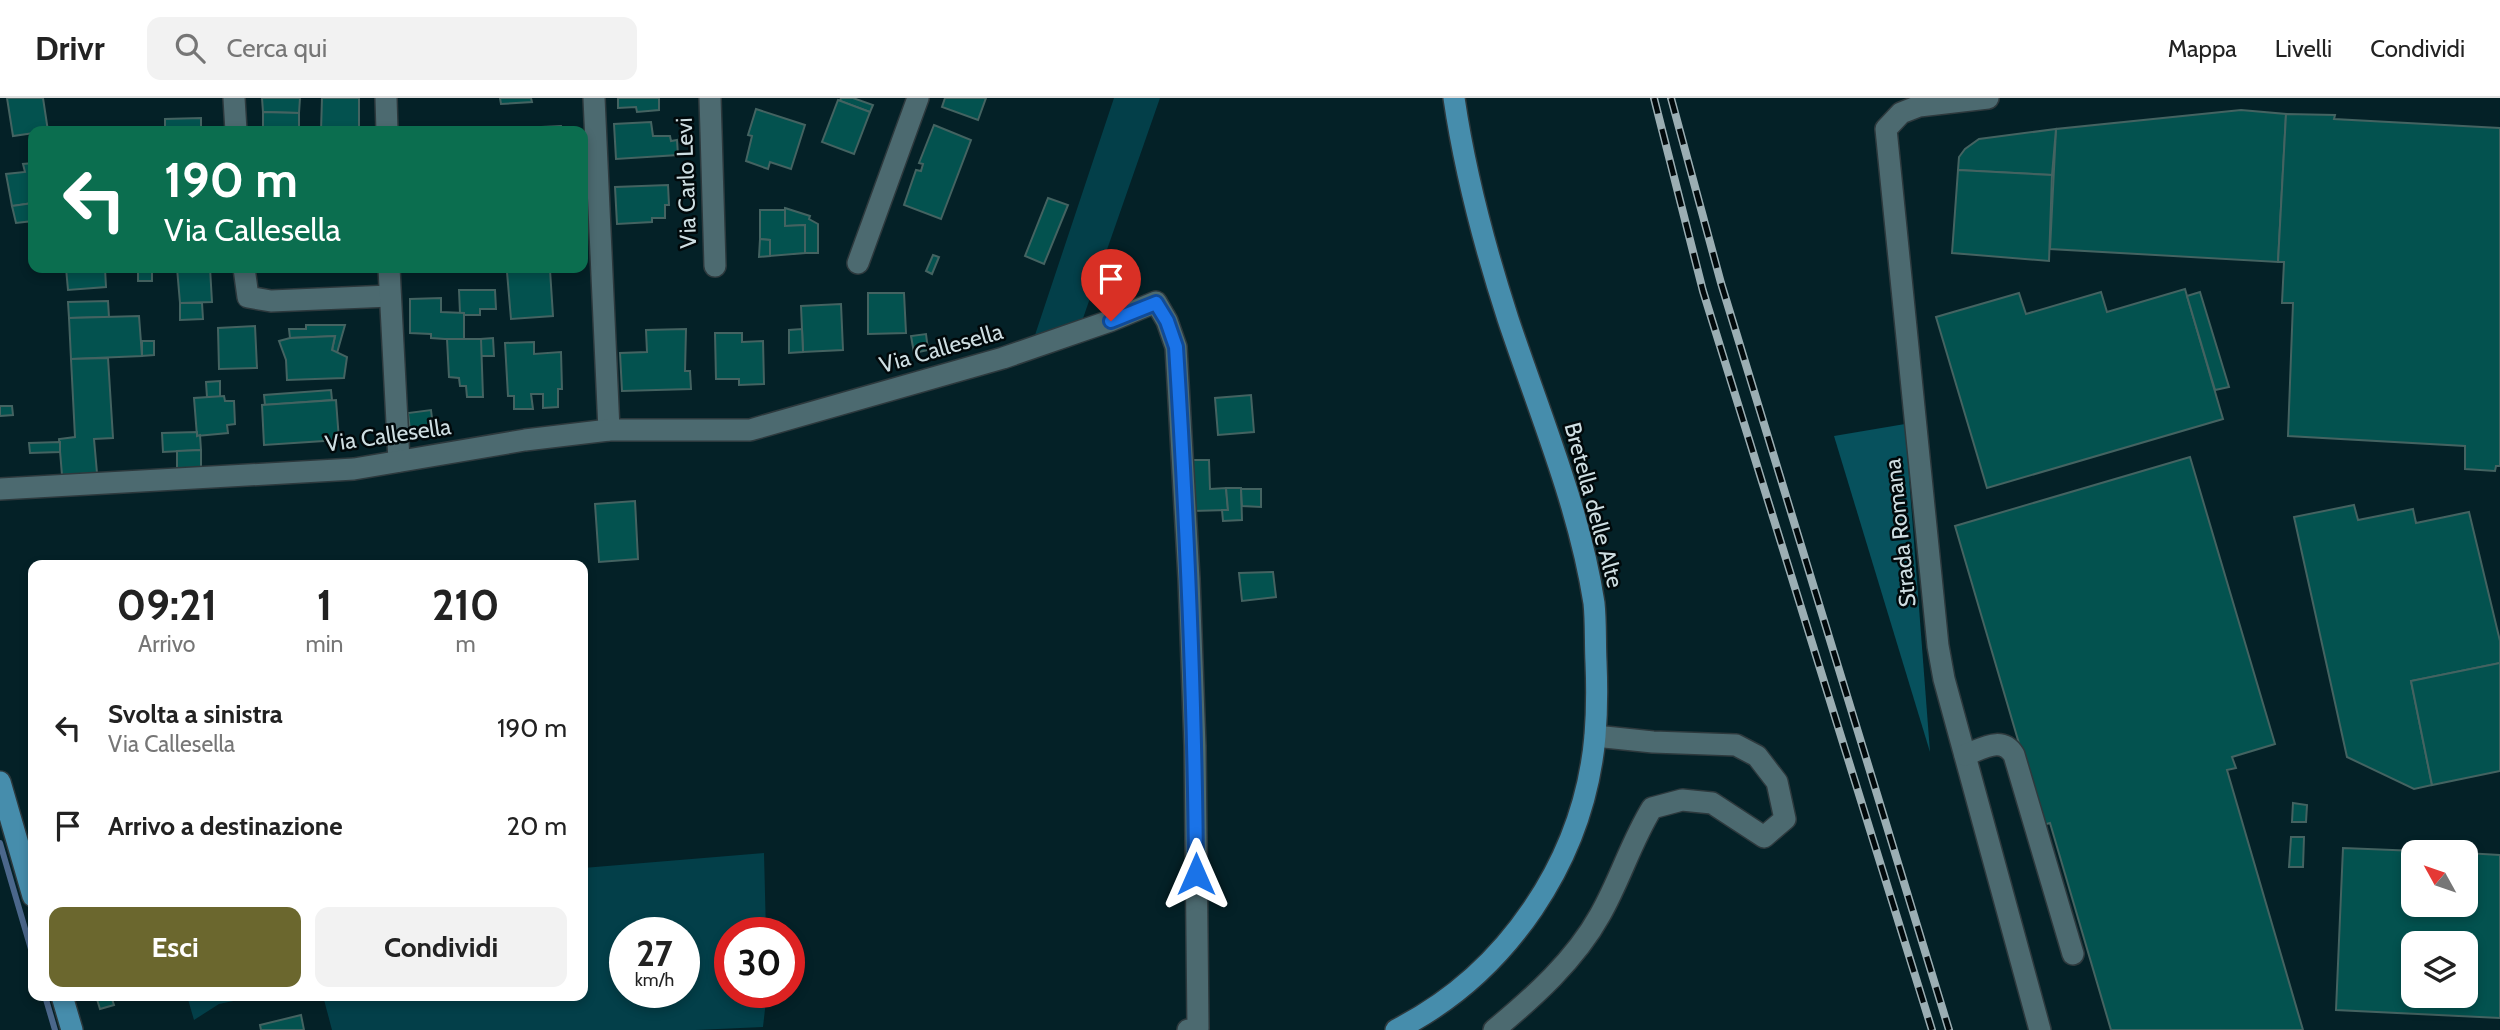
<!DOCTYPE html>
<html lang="it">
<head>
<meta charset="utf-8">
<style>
  body { margin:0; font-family:Cabin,sans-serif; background:#f2f2f2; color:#222; height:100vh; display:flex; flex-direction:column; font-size:26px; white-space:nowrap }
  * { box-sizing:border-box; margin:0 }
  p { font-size:23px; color:#767676 }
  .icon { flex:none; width:38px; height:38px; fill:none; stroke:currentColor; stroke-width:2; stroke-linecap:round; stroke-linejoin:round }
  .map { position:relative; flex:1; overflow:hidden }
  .panel { position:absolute; left:28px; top:462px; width:560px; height:441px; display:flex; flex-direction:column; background:#fff; border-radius:14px; box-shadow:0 4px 10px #0003 }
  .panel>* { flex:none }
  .hud { position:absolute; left:28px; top:28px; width:560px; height:147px; border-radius:14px; box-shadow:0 4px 10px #0003; background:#0b6e4f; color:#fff; overflow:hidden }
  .needle { width:46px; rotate:310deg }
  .tools { position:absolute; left:2401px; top:742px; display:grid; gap:14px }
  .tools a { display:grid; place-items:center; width:77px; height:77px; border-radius:14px; background:#fff; box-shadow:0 4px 10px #0003; font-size:35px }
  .speed { position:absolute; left:609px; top:819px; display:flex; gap:14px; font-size:35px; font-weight:700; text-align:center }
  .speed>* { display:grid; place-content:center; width:91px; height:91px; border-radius:50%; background:#fff; box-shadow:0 4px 10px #0003; line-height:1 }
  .speed small { font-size:18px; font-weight:400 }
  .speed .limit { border:10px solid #d22; background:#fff; color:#111 }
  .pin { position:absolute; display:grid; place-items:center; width:60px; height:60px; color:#fff; margin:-72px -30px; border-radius:50% 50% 50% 0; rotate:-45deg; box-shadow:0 0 7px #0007 }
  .pin .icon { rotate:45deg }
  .me { position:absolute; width:77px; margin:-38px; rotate:0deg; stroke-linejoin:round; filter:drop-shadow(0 0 5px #0008) }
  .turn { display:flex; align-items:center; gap:24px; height:147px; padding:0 21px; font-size:32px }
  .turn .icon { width:91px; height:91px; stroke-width:2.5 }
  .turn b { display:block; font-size:49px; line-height:60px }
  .eta { display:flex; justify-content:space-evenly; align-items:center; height:119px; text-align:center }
  .eta b { font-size:42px; font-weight:700; line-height:49px }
  .cta { display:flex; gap:14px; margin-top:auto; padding:14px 21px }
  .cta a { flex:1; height:80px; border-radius:14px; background:#6b672e; color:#fff; font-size:28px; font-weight:700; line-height:80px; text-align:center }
  .cta a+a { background:#f2f2f2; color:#222 }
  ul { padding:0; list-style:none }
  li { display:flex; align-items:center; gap:21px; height:98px; padding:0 21px }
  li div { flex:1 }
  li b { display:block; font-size:26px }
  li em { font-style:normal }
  header { display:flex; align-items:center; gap:42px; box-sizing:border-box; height:98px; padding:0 35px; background:#fff; border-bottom:2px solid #e0e0e0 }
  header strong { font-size:33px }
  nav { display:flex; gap:38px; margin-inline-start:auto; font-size:24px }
  .search { width:490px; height:63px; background:#f2f2f2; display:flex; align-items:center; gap:18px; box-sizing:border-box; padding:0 24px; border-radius:14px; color:#767676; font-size:26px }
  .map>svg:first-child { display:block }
  .green { fill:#033f49; fill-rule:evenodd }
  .forest { fill:#07515d }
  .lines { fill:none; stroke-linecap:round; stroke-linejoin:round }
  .stream { stroke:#4b678b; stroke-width:6 }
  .building { fill:#03524f; stroke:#446361; stroke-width:2; fill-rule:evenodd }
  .minor-casing { stroke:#2d393d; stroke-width:24 }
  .major-casing { stroke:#2d393d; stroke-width:24 }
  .minor { stroke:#4c6a70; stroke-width:21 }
  .major { stroke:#468dac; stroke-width:21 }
  .rail-casing { stroke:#9baeb3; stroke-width:8 }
  .rail { stroke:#01090b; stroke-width:5; stroke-dasharray:16; stroke-linecap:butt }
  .route-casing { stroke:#114b97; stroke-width:18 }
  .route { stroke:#1a73e8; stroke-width:12 }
  .labels { text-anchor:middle; stroke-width:5; stroke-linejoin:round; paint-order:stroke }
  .street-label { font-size:23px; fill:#cedee2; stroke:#01090b }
</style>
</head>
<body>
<header>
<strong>Drivr</strong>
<div class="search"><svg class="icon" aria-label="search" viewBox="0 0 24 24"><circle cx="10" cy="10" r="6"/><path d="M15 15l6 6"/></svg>Cerca qui</div>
<nav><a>Mappa</a><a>Livelli</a><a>Condividi</a></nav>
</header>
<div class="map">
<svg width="2500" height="932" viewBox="0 0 2500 932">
  <rect width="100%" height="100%" fill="#042127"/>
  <!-- green -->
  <g class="green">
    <path d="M 1114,0 L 1160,0 L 1081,226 L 1033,243 Z"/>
    <path d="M 764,755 L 766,835 L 730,835 L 730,894 L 767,894 L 763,929 L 696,932 L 332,932 L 323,898 L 583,898 L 583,770 ZM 625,835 L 684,835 L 684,894 L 625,894 Z"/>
    <path d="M 187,898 L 257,898 L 219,906 L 194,922 Z"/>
  </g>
  <!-- forest -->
  <path class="forest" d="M 1905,326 L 1906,339 L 1930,654 L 1834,338 Z"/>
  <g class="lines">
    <!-- stream -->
    <g class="stream">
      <path d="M 0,745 L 33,858"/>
      <path d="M 45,898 L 55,932"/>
    </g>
  </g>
  <!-- building -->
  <g class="building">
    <path d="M 7,0 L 43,0 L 48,33 L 13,38 Z"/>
    <path d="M 262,0 L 300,0 L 299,15 L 263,14 Z"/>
    <path d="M 322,0 L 359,0 L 359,33 L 321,33 Z"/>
    <path d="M 500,0 L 531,0 L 532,4 L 501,6 Z"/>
    <path d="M 618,0 L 659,0 L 659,12 L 637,14 L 636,9 L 618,10 Z"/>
    <path d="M 841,0 L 853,0 L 873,7 L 870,14 L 840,3 Z"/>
    <path d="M 945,0 L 986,0 L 978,22 L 942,9 Z"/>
    <path d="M 838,2 L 870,14 L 854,56 L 822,44 Z"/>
    <path d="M 756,11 L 805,27 L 791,71 L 770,64 L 768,71 L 746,63 L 752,38 L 748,37 Z"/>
    <path d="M 2241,12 L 2286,16 L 2278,164 L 2050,151 L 2056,31 Z"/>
    <path d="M 263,14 L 299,15 L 299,33 L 263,33 Z"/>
    <path d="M 2286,16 L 2335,17 L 2334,21 L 2500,30 L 2500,368 L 2496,368 L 2495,373 L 2465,371 L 2465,348 L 2288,338 L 2293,205 L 2282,205 L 2284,164 L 2278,164 Z"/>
    <path d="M 201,20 L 201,33 L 196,33 L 196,31 L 165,32 L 165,21 Z"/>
    <path d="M 651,24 L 653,38 L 670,38 L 671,43 L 677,42 L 678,57 L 616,61 L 614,26 Z"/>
    <path d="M 934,27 L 971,42 L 941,121 L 904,107 L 916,72 L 921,73 L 923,66 L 919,65 Z"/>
    <path d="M 561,28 L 562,33 L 521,33 L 521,30 Z"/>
    <path d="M 470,29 L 470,33 L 416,33 L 416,32 Z"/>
    <path d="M 2056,31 L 2052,77 L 1958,72 L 1959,59 L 1965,51 L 1979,41 Z"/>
    <path d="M 33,65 L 33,105 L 12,108 L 6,76 L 25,74 L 23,66 Z"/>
    <path d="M 1958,72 L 2052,77 L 2049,163 L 1952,155 Z"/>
    <path d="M 668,87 L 669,107 L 665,107 L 665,120 L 652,120 L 652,124 L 617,126 L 615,89 Z"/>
    <path d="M 1048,100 L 1068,107 L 1044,166 L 1025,158 Z"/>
    <path d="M 33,105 L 33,123 L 16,125 L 12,108 Z"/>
    <path d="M 785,110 L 810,118 L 809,121 L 818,126 L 818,155 L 805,155 L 805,127 L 785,128 Z"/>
    <path d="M 760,112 L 785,112 L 785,128 L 805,127 L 805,155 L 770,158 L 770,142 L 760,141 Z"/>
    <path d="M 760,141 L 770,142 L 770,158 L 759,159 Z"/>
    <path d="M 933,157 L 939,159 L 932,176 L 926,173 Z"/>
    <path d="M 66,170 L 105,170 L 106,189 L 68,192 Z"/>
    <path d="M 177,170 L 210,170 L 212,204 L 180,205 Z"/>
    <path d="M 550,172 L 553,218 L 511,221 L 507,174 Z"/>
    <rect x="138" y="173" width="14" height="10"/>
    <path d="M 2185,191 L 2223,321 L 1987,390 L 1936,219 L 2019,195 L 2026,216 L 2101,194 L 2107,214 Z"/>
    <path d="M 459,192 L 495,192 L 496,211 L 480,211 L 480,217 L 464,217 L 464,215 L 460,215 Z"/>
    <path d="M 2200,194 L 2229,289 L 2215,292 L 2187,198 Z"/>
    <path d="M 868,195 L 904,195 L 906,235 L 868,236 Z"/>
    <path d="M 441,200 L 441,214 L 464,215 L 464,241 L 445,241 L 431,240 L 431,236 L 410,235 L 410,201 Z"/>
    <path d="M 108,203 L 109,219 L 69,220 L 68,204 Z"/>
    <path d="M 180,205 L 202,205 L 203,221 L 180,222 Z"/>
    <path d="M 841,206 L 843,252 L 803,254 L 801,208 Z"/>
    <path d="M 139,218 L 142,258 L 71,261 L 69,220 Z"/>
    <path d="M 306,227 L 345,227 L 337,255 L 332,252 L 335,238 L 290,240 L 289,231 L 306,231 Z"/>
    <path d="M 255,228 L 257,270 L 219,271 L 218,230 Z"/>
    <path d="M 686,231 L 685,273 L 690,273 L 691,291 L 622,293 L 620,255 L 647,254 L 646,232 Z"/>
    <path d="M 802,231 L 803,254 L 789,255 L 789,232 Z"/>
    <path d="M 715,235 L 742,235 L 742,244 L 763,243 L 764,286 L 739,287 L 739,281 L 716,281 Z"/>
    <path d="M 926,236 L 928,252 L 914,255 L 911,238 Z"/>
    <path d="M 335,238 L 332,252 L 347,259 L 344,280 L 287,282 L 286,262 L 279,243 L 290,240 Z"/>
    <path d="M 493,240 L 494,258 L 481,258 L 481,241 Z"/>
    <path d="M 447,241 L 481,241 L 483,299 L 467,299 L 466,288 L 460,288 L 459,280 L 449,279 Z"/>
    <path d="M 142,243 L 154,243 L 154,257 L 142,258 Z"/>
    <path d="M 534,244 L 534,256 L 561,254 L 562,291 L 558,291 L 558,309 L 543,310 L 543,296 L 531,296 L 533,311 L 514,311 L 514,298 L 508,298 L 505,245 Z"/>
    <path d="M 108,260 L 113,340 L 94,341 L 97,375 L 62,377 L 59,341 L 75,339 L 71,261 Z"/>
    <path d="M 220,283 L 220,299 L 207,299 L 206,284 Z"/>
    <path d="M 331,292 L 332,302 L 265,307 L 264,297 Z"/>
    <path d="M 1251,297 L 1254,334 L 1218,337 L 1215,300 Z"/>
    <path d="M 224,298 L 225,303 L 234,303 L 235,326 L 227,327 L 228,335 L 197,338 L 194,300 Z"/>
    <path d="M 336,302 L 339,342 L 264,347 L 262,307 Z"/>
    <path d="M 0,308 L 12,308 L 13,317 L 0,318 Z"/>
    <path d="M 431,312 L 433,329 L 410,332 L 408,315 Z"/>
    <path d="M 197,334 L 197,338 L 200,337 L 201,352 L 163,354 L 162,335 Z"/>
    <path d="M 60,344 L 60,354 L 30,355 L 29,345 Z"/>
    <path d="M 201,352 L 201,372 L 177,374 L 177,353 Z"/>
    <path d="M 2190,359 L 2275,646 L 2232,659 L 2236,670 L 2227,672 L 2303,932 L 2111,932 L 2050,725 L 2043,727 L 1955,428 Z"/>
    <path d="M 1190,362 L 1209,362 L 1210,391 L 1226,390 L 1228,412 L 1192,413 Z"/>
    <path d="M 1226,390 L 1241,390 L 1242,422 L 1223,423 L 1222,412 L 1228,412 Z"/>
    <path d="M 1241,391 L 1261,391 L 1261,409 L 1242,408 Z"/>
    <path d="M 635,403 L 638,461 L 599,464 L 595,406 Z"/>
    <path d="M 2354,407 L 2358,422 L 2413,411 L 2416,425 L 2469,414 L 2500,543 L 2500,565 L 2411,583 L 2432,687 L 2414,691 L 2347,659 L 2294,419 Z"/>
    <path d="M 1273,474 L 1276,499 L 1242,503 L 1239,475 Z"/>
    <path d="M 2500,565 L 2500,673 L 2432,687 L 2411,583 Z"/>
    <path d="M 2293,705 L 2307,707 L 2306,724 L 2292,724 Z"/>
    <path d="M 2291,739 L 2304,739 L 2303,769 L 2289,769 Z"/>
    <path d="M 2343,750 L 2442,754 L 2413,754 L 2413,807 L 2466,807 L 2466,755 L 2500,757 L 2500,920 L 2336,912 ZM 2413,845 L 2466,845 L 2466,898 L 2413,898 Z"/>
    <path d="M 96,898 L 111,898 L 114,907 L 100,911 Z"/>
    <path d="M 301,917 L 304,932 L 261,932 L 260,927 Z"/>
  </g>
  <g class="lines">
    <!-- minor casing -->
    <g class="minor-casing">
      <g id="minor">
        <path d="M 234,0 L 236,33"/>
        <path d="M 386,0 L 387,33"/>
        <path d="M 594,0 L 609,332"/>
        <path d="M 710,0 L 715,168"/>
        <path d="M 1988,0 L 1919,8 L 1901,15 L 1886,31 L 1938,548 L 1944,581 L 2040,932"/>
        <path d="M 858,165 L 918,0"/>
        <path d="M 244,170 L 248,199 L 271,203 L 390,198"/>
        <path d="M 389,170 L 399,363"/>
        <path d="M 0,391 L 354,371 L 525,342 L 609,332 L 750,332 L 1003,260 L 1110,223 L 1156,204 L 1167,223 L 1176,249 L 1189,481 L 1195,648 L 1198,930 L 1188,932"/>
        <path d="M 1965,657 C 1982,651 2002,637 2014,657 L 2073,856"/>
        <path d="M 1494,932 C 1534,899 1575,862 1600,817 C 1620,782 1631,744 1652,710 L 1682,702 L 1712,705 L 1764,739 L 1785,721 L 1777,684 L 1757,658 L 1736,647 L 1653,644 L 1595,638"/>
      </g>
    </g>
    <!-- major casing -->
    <g class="major-casing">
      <g id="major">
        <path d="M 0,684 L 33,798"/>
        <path d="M 62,898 L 72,932"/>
        <path d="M 1396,932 C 1507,876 1584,762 1595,638 C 1597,613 1597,588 1596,564 C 1595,545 1596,524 1594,505 C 1579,408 1539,314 1508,221 C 1485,150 1465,75 1454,0"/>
      </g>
    </g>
    <!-- minor -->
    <use href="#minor" class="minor"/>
    <!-- major -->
    <use href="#major" class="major"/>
    <!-- rail casing -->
    <g class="rail-casing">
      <g id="rail">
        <path d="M 1654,0 L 1703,193 L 1932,932"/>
        <path d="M 1671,0 L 1721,185 L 1949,932"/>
      </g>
    </g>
    <!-- rail -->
    <use href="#rail" class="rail"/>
  </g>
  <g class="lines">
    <!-- route casing -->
    <g class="route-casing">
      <path id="route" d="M 1111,223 L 1156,205 L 1167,223 L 1176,249 C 1187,425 1195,600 1196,776"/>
    </g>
    <!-- route -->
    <use href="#route" class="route"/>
  </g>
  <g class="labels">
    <!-- street labels -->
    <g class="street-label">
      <text transform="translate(686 85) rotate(-92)" y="8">Via Carlo Levi</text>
      <text transform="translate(941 250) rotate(-16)" y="8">Via Callesella</text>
      <text transform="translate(388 337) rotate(-8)" y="8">Via Callesella</text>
      <text transform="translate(1594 407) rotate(75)" y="8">Bretella delle Alte</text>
      <text transform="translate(1900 435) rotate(-96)" y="8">Strada Romana</text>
    </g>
  </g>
</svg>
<div class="tools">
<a><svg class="needle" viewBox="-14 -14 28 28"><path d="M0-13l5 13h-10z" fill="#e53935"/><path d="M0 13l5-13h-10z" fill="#767676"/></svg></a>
<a><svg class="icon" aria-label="layers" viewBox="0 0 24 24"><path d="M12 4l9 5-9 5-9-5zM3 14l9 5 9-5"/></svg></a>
</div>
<div class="speed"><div>27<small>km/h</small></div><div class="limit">30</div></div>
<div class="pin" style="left:1111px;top:223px;background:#d93025"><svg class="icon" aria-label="arrive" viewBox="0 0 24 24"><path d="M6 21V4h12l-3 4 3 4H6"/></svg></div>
<svg class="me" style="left:1196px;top:776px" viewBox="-20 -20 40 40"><path d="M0-17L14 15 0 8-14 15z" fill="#1a73e8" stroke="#fff" stroke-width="4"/></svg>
<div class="hud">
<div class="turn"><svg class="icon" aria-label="left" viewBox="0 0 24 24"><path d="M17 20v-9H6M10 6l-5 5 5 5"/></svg><div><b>190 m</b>Via Callesella</div></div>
</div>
<section class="panel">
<div class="eta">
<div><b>09:21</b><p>Arrivo</p></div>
<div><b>1</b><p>min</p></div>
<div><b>210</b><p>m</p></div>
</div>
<ul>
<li><svg class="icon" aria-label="left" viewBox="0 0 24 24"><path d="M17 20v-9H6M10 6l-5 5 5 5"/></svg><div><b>Svolta a sinistra</b><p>Via Callesella</p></div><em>190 m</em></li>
<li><svg class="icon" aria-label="arrive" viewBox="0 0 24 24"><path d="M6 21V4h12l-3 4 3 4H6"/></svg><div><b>Arrivo a destinazione</b></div><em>20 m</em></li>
</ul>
<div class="cta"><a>Esci</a><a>Condividi</a></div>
</section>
</div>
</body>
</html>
